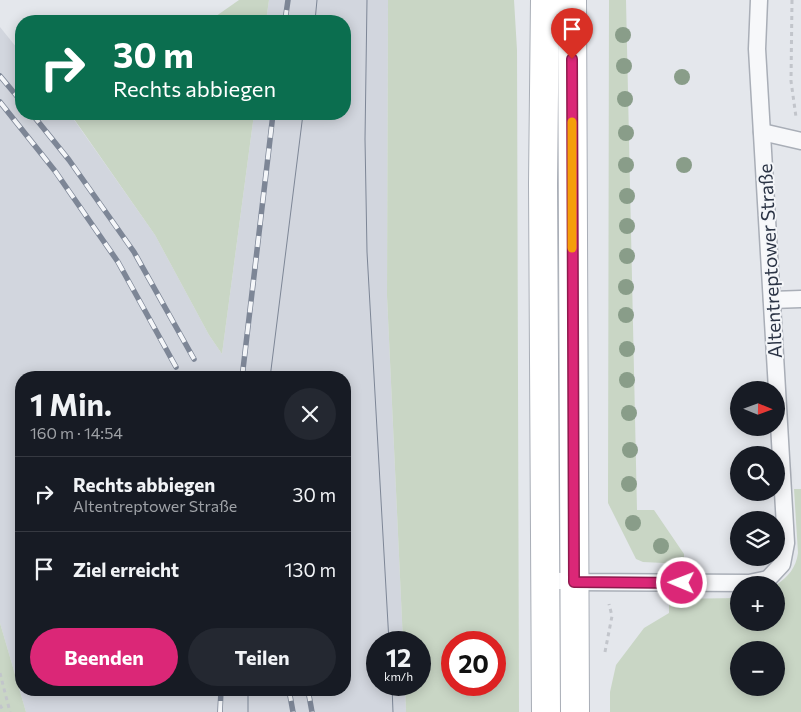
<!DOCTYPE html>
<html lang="de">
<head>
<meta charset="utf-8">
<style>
  body { margin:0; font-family:Commissioner,sans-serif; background:#242831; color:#f1f3f6; height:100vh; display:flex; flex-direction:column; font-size:19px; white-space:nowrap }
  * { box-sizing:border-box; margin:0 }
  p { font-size:16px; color:#9ea1a6 }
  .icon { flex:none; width:28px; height:28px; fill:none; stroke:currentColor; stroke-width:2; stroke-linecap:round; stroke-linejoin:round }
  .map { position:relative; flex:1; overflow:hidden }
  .panel { position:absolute; left:15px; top:371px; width:336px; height:325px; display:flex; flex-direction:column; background:#171b24; border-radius:20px; box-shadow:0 2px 12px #0003 }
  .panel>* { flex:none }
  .hud { position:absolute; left:15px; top:15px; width:336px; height:105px; border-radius:20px; box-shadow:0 2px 12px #0003; background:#0b6e4f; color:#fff; overflow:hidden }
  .needle { width:32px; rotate:91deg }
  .controls { position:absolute; left:730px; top:381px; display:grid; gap:10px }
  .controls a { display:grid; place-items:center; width:55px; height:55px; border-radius:50%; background:#171b24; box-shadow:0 2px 12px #0003; font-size:25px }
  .speed { position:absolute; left:366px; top:631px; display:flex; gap:10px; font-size:25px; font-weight:700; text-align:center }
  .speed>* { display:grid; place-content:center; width:65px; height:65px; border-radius:50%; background:#171b24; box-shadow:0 2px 12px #0003; line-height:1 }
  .speed small { font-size:12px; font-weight:400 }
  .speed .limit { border:8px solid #d22; background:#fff; color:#111 }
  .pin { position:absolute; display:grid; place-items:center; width:42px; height:42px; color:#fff; margin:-51px -21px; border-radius:50% 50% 50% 0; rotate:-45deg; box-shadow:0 0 5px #0007 }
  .pin .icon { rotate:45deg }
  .me { position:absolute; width:55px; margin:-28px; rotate:271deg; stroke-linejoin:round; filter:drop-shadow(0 0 4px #0008) }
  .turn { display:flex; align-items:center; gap:18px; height:105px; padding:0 15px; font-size:22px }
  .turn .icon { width:65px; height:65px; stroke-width:2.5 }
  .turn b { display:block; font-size:35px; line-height:42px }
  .round { display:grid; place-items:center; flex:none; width:52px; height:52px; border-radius:26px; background:#242831 }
  .headline { display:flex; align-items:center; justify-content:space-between; height:85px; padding:0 15px }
  h1 { font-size:30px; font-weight:700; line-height:38px }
  .action { display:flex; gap:10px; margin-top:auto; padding:10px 15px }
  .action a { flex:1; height:58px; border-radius:30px; background:#db2777; color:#fff; font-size:20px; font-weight:700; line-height:58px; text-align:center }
  .action a+a { background:#242831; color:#f1f3f6 }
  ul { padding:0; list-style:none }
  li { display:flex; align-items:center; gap:15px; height:75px; padding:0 15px; border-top:1px solid #363941 }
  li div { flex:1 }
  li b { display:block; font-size:19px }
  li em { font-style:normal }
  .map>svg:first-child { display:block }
  .built { fill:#d2d6de; fill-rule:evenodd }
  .green { fill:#c9d6c5; fill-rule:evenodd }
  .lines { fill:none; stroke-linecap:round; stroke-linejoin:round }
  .service-casing { stroke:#a9aeb7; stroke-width:19 }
  .secondary-casing { stroke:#a9aeb7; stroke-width:30 }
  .path { stroke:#c2c5cb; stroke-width:3; stroke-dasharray:4 4; stroke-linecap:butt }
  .service { stroke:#f7f8fa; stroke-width:16 }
  .secondary { stroke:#fff; stroke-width:28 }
  .tram { stroke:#7d8696; stroke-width:1 }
  .rail-casing { stroke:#7d8696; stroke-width:5.5 }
  .rail { stroke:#f4f6f9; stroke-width:4; stroke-dasharray:11; stroke-linecap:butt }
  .tree { fill:#899d89 }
  .route-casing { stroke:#8e194d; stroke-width:12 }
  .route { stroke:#db2777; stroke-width:9 }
  .slow { stroke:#f59e0b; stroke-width:9 }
  .labels { text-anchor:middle; stroke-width:4; stroke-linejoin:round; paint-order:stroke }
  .street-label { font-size:19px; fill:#2b3445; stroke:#f4f6f9 }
</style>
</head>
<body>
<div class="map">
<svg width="801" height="712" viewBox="0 0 801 712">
  <rect width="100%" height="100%" fill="#e4e7ec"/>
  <!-- built -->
  <path class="built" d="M 269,0 L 388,0 L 387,296 L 403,642 L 378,642 L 378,685 L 405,685 L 406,712 L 26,712 L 0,623 L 0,27 L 21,53 L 21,114 L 70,114 L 155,235 L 209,335 L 222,354 L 254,114 L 345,114 L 345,21 L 266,21 ZM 21,378 L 345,378 L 345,690 L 21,690 Z"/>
  <!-- green -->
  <g class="green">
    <path d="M 239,0 L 269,0 L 266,21 L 209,21 Z"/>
    <path d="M 388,0 L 514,0 L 517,50 L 519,712 L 406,712 L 405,685 L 420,685 L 420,642 L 403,642 L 387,296 ZM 495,642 L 495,685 L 452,685 L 452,642 Z"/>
    <path d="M 609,0 L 626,0 L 637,510 L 654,510 L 684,554 L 684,564 L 643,562 L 636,559 L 608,503 Z"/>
    <path d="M 80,114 L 254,114 L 222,354 L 209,335 L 155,235 L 74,119 Z"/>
    <path d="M 794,489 L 801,489 L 801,712 L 610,712 L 610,692 L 616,665 L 644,628 L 669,613 L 669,599 L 739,598 L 739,622 L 776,622 L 776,585 C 788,577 796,568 798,553 ZM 739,650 L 776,650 L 776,688 L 739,688 Z"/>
    <path d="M 0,623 L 26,712 L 0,712 Z"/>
  </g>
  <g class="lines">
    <!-- service casing -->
    <g class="service-casing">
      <g id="service">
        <path d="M 762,132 L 801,141"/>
        <path d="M 772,300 L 801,299"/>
        <path d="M 546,580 L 574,582 L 749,583 L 768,579 L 782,564 L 786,543 L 757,49 L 759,0"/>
      </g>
    </g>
    <!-- secondary casing -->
    <g class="secondary-casing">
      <g id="secondary">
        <path d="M 545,0 L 543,184 L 546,712"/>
        <path d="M 572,0 L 575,712"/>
      </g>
    </g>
    <!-- path -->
    <g class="path">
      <path d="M 792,0 L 791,81 L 796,117"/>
      <path d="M 605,652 L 612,616 L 609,604"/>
      <path d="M 0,673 L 10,712"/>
      <path d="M 0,705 L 4,712"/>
    </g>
    <!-- service -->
    <use href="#service" class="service"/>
    <!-- secondary -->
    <use href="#secondary" class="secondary"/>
    <!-- tram -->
    <g class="tram">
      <path d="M 367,0 L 365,139 L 367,252 L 389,642"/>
      <path d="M 315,21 L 317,0"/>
      <path d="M 270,378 L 303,114"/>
      <path d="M 392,685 L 393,712"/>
      <path d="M 248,712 L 248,690"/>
    </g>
    <!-- rail casing -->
    <g class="rail-casing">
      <g id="rail">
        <path d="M 285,21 L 288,0"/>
        <path d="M 0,76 L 21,101"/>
        <path d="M 0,102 L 55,171 L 118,262 L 176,367"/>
        <path d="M 32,114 L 69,160 L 134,252 L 194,359"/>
        <path d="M 242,378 L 273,114"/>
        <path d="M 289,690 L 293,712"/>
        <path d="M 308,690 L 312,712"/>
        <path d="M 220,712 L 221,690"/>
      </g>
    </g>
    <!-- rail -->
    <use href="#rail" class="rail"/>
  </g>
  <!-- trees -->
  <g class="tree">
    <circle cx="623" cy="35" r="8"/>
    <circle cx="624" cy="66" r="8"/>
    <circle cx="682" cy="77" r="8"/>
    <circle cx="625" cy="99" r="8"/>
    <circle cx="626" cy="133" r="8"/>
    <circle cx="626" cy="165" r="8"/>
    <circle cx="684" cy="165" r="8"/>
    <circle cx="627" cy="196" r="8"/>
    <circle cx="627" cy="226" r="8"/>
    <circle cx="627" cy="256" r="8"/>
    <circle cx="626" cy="287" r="8"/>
    <circle cx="626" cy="315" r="8"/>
    <circle cx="627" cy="349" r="8"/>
    <circle cx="627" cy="380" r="8"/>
    <circle cx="629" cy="413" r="8"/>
    <circle cx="630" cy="450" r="8"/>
    <circle cx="629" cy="484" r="8"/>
    <circle cx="633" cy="523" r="8"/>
    <circle cx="661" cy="546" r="8"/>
  </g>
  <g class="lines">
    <!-- route casing -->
    <g class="route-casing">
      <path id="route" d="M 572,59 L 574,582 L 682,583"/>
    </g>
    <!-- route -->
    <use href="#route" class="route"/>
    <!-- slow -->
    <path class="slow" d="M 572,122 L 572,248"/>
  </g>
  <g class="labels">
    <!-- street labels -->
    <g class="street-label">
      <text transform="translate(770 261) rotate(-93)" y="7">Altentreptower Straße</text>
    </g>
  </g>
</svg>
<div class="controls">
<a><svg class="needle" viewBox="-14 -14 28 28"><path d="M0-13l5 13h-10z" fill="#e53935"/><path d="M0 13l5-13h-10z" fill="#9ea1a6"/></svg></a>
<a><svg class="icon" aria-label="search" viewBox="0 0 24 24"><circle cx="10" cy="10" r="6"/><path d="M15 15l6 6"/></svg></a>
<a><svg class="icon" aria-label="layers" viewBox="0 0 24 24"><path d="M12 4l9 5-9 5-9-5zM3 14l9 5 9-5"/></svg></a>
<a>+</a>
<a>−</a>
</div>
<div class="speed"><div>12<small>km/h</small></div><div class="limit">20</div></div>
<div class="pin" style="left:572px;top:59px;background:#d93025"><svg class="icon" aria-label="arrive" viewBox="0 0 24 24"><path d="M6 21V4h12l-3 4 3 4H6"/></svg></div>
<svg class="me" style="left:682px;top:583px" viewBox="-20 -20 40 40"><circle r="17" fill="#db2777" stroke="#fff" stroke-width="3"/><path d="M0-11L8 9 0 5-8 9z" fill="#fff"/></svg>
<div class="hud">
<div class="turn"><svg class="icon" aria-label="right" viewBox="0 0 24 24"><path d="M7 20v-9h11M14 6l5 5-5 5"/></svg><div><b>30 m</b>Rechts abbiegen</div></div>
</div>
<section class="panel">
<div class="headline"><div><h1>1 Min.</h1><p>160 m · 14:54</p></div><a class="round"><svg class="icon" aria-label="close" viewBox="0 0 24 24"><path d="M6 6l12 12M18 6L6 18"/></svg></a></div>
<ul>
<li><svg class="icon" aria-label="right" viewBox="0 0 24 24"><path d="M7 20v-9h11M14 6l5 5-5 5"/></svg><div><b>Rechts abbiegen</b><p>Altentreptower Straße</p></div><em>30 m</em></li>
<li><svg class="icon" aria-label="arrive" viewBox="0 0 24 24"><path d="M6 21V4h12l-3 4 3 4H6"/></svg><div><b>Ziel erreicht</b></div><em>130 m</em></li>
</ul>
<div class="action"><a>Beenden</a><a>Teilen</a></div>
</section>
</div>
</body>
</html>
